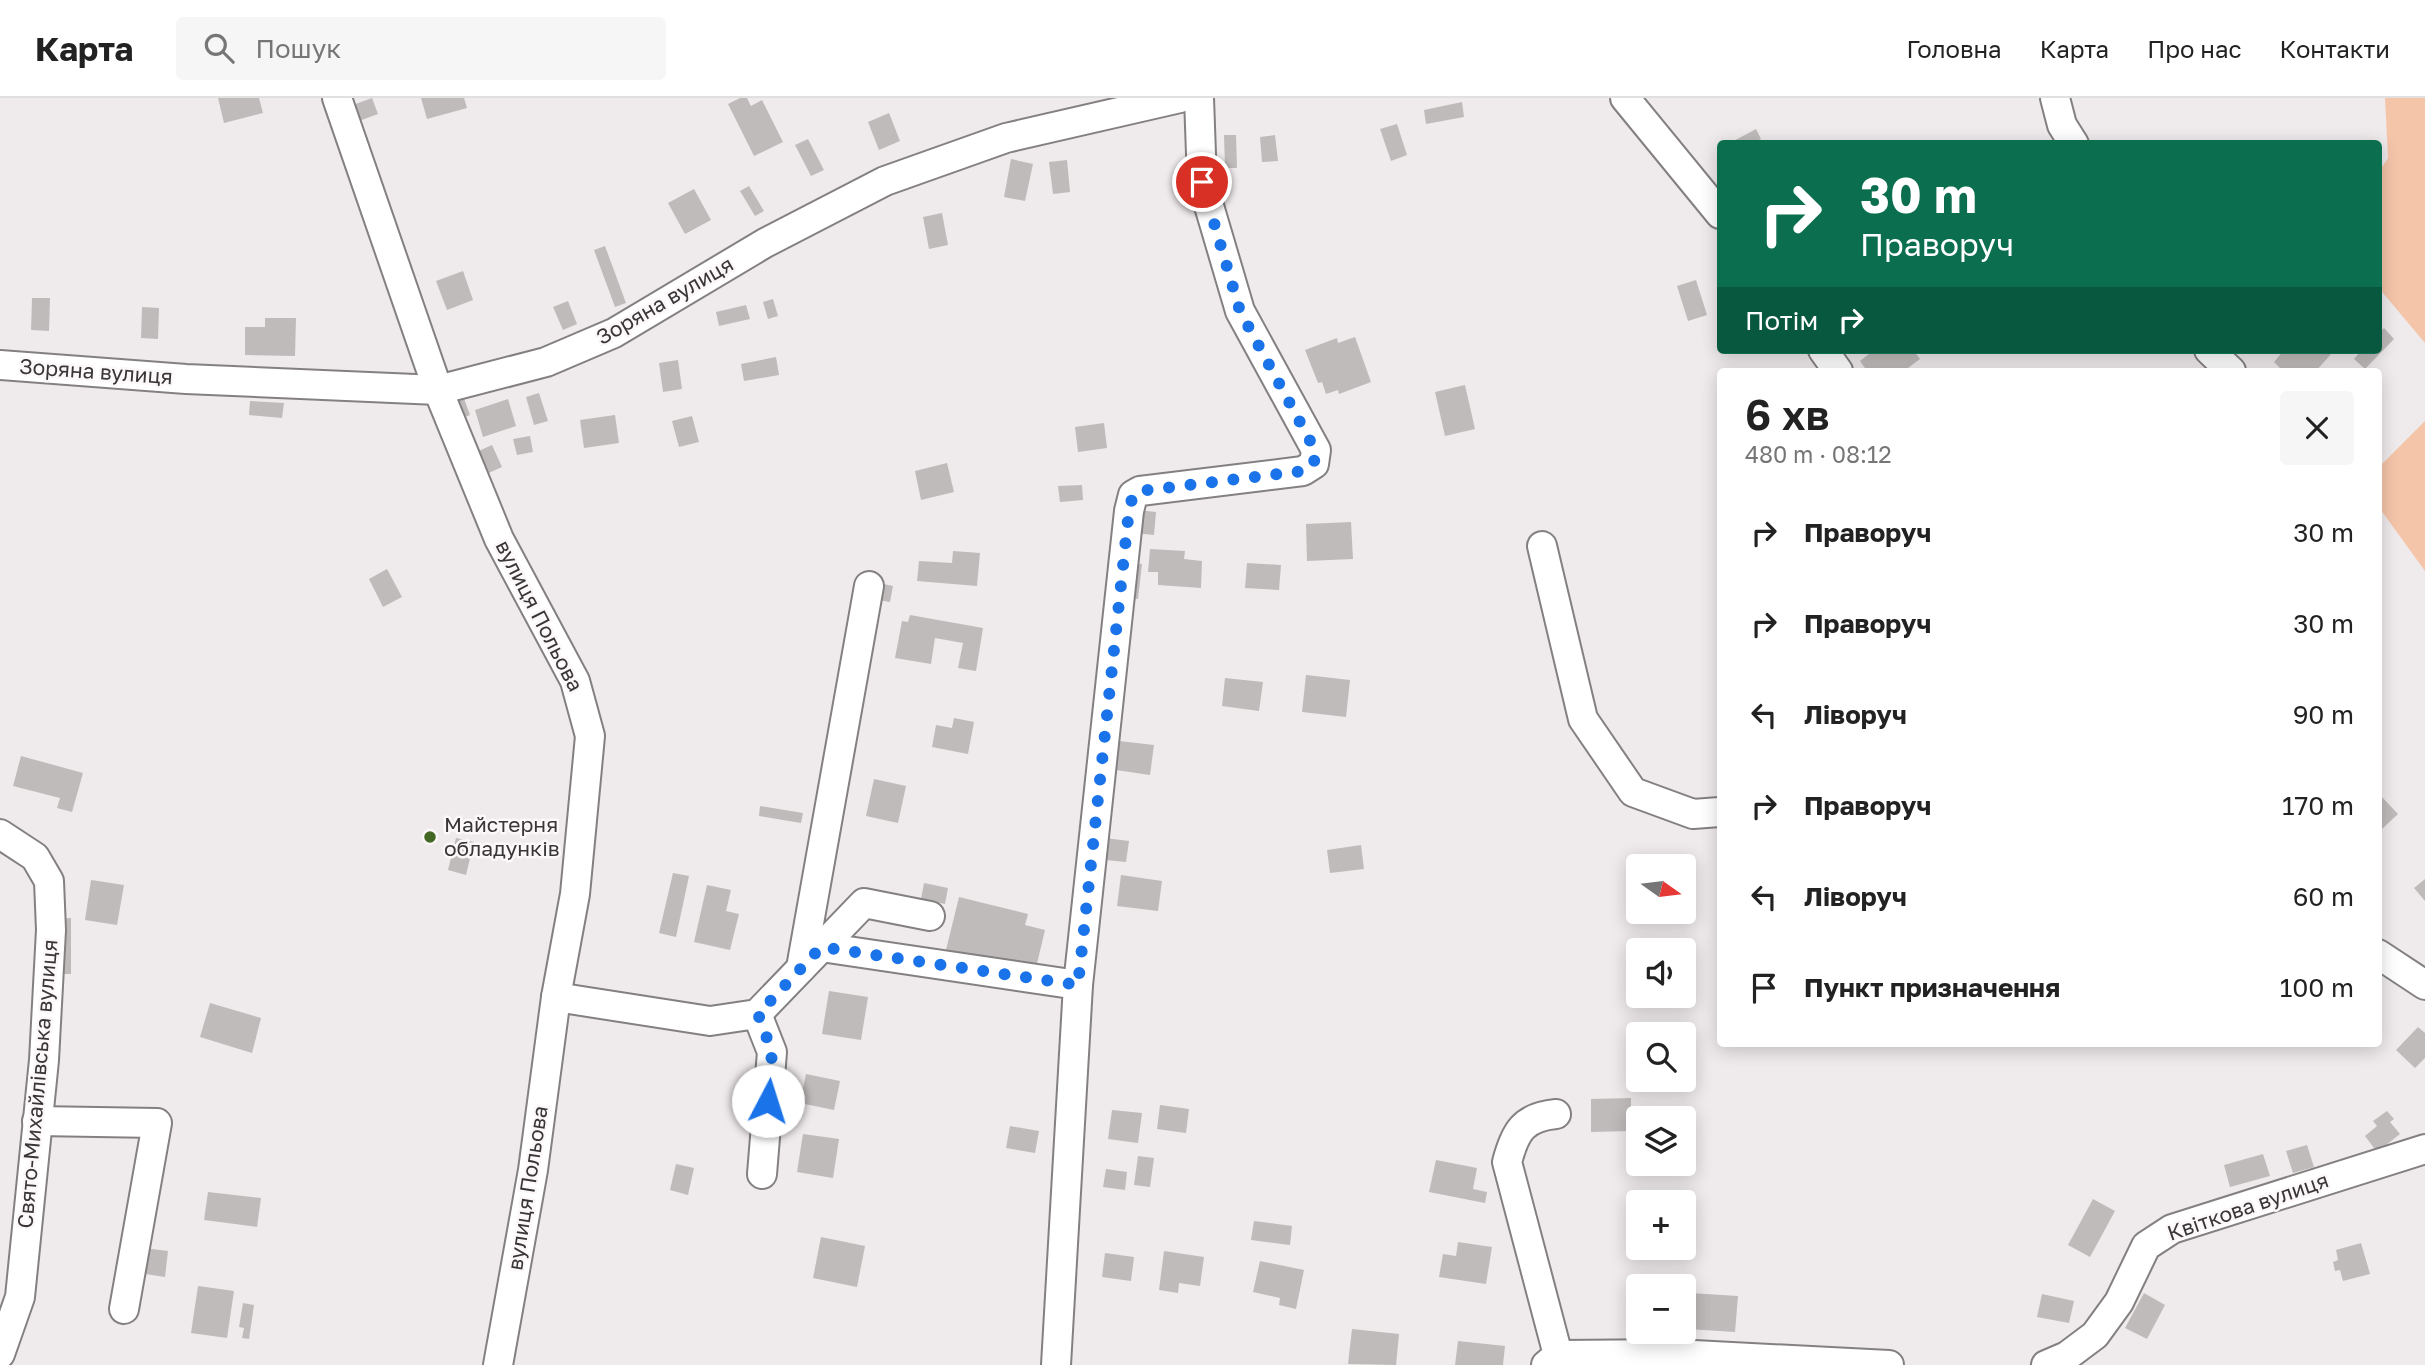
<!DOCTYPE html>
<html lang="uk">
<head>
<meta charset="utf-8">
<style>
  body { margin:0; font-family:"Golos Text",sans-serif; background:#f6f6f6; color:#222; height:100vh; display:flex; flex-direction:column; font-size:26px; white-space:nowrap }
  * { box-sizing:border-box; margin:0 }
  p { font-size:23px; color:#767676 }
  .icon { flex:none; width:38px; height:38px; fill:none; stroke:currentColor; stroke-width:2; stroke-linecap:round; stroke-linejoin:round }
  .map { position:relative; flex:1; overflow:hidden }
  .details { position:absolute; left:1717px; top:270px; width:665px; height:679px; display:flex; flex-direction:column; background:#fff; border-radius:7px; box-shadow:0 4px 18px #0003 }
  .details>* { flex:none }
  .banner { position:absolute; left:1717px; top:42px; width:665px; height:214px; border-radius:7px; box-shadow:0 4px 18px #0003; background:#0b6e4f; color:#fff; overflow:hidden }
  .needle { width:46px; rotate:104deg }
  .fabs { position:absolute; left:1626px; top:756px; display:grid; gap:14px }
  .fabs a { display:grid; place-items:center; width:70px; height:70px; border-radius:7px; background:#fff; box-shadow:0 4px 18px #0003; font-size:35px }
  .pin { position:absolute; display:grid; place-items:center; width:60px; height:60px; color:#fff; margin:-30px; border:4px solid #fff; border-radius:50%; box-shadow:0 2px 7px #0007 }
  .me { position:absolute; width:77px; margin:-38px; rotate:5deg; stroke-linejoin:round; filter:drop-shadow(0 0 5px #0008) }
  .turn { display:flex; align-items:center; gap:24px; height:147px; padding:0 28px; font-size:32px }
  .turn .icon { width:91px; height:91px; stroke-width:2.5 }
  .turn b { display:block; font-size:49px; line-height:60px }
  .then { display:flex; align-items:center; height:66px; padding:0 28px; background:#0003; gap:14px; font-size:26px }
  .round { display:grid; place-items:center; flex:none; width:74px; height:74px; border-radius:7px; background:#f6f6f6 }
  .overview { display:flex; align-items:center; justify-content:space-between; height:119px; padding:0 28px }
  h1 { font-size:42px; font-weight:600; line-height:52px }
  ul { padding:0; list-style:none }
  li { display:flex; align-items:center; gap:21px; height:91px; padding:0 28px }
  li div { flex:1 }
  li b { display:block; font-size:26px }
  li em { font-style:normal }
  header { display:flex; align-items:center; gap:42px; box-sizing:border-box; height:98px; padding:0 35px; background:#fff; border-bottom:2px solid #e0e0e0 }
  header strong { font-size:33px }
  nav { display:flex; gap:38px; margin-inline-start:auto; font-size:24px }
  .search { width:490px; height:63px; background:#f6f6f6; display:flex; align-items:center; gap:18px; box-sizing:border-box; padding:0 24px; border-radius:7px; color:#767676; font-size:26px }
  .map>svg:first-child { display:block }
  .green { fill:#f5c5a9 }
  .building { fill:#c0bbbb }
  .lines { fill:none; stroke-linecap:round; stroke-linejoin:round }
  .minor-casing { stroke:#848081; stroke-width:32 }
  .minor { stroke:#fff; stroke-width:28 }
  .route { stroke:#1a73e8; stroke-width:12; stroke-dasharray:0 21.6 }
  .poi-dot { fill:#426823; stroke:#fcf7f9; stroke-width:2.5 }
  .labels { text-anchor:middle; stroke-width:5; stroke-linejoin:round; paint-order:stroke }
  .street-label { font-size:21px; fill:#383636; stroke:#fcf7f9 }
  .poi-label { font-size:21px; fill:#383636; stroke:#fcf7f9; text-anchor:start }
</style>
</head>
<body>
<header>
<strong>Карта</strong>
<div class="search"><svg class="icon" aria-label="search" viewBox="0 0 24 24"><circle cx="10" cy="10" r="6"/><path d="M15 15l6 6"/></svg>Пошук</div>
<nav><a>Головна</a><a>Карта</a><a>Про нас</a><a>Контакти</a></nav>
</header>
<div class="map">
<svg width="2425" height="1267" viewBox="0 0 2425 1267">
  <rect width="100%" height="100%" fill="#efeaeb"/>
  <!-- green -->
  <g class="green">
    <path d="M 2385,0 L 2425,0 L 2425,245 L 2378,189 L 2378,75 L 2388,60 Z"/>
    <path d="M 2425,323 L 2425,473 L 2378,408 L 2378,370 Z"/>
  </g>
  <!-- building -->
  <g class="building">
    <path d="M 218,0 L 259,0 L 263,15 L 224,25 Z"/>
    <path d="M 372,0 L 378,16 L 359,23 L 353,7 Z"/>
    <path d="M 421,0 L 464,0 L 467,10 L 427,21 Z"/>
    <path d="M 740,0 L 747,0 L 751,8 L 762,2 L 783,44 L 754,58 L 728,6 Z"/>
    <path d="M 1462,4 L 1464,19 L 1426,26 L 1424,12 Z"/>
    <path d="M 889,15 L 900,43 L 879,52 L 868,24 Z"/>
    <path d="M 1397,26 L 1407,57 L 1391,63 L 1380,31 Z"/>
    <path d="M 1756,31 L 1761,41 L 1751,46 L 1728,46 Z"/>
    <path d="M 1224,37 L 1236,37 L 1237,70 L 1225,70 Z"/>
    <path d="M 1275,37 L 1278,63 L 1262,64 L 1260,39 Z"/>
    <path d="M 808,41 L 824,72 L 811,78 L 795,47 Z"/>
    <path d="M 1011,61 L 1033,66 L 1025,103 L 1004,99 Z"/>
    <path d="M 1067,62 L 1070,94 L 1053,96 L 1049,64 Z"/>
    <path d="M 749,88 L 764,113 L 755,118 L 740,93 Z"/>
    <path d="M 694,91 L 711,122 L 685,136 L 668,105 Z"/>
    <path d="M 942,115 L 948,147 L 929,151 L 923,119 Z"/>
    <path d="M 605,148 L 626,205 L 615,209 L 594,152 Z"/>
    <path d="M 463,173 L 473,202 L 447,212 L 436,183 Z"/>
    <path d="M 1696,182 L 1707,217 L 1688,223 L 1677,188 Z"/>
    <path d="M 32,200 L 50,200 L 49,233 L 31,232 Z"/>
    <path d="M 773,201 L 778,218 L 768,221 L 763,204 Z"/>
    <path d="M 568,203 L 577,226 L 563,232 L 553,209 Z"/>
    <path d="M 746,207 L 750,221 L 719,228 L 716,214 Z"/>
    <path d="M 142,209 L 159,210 L 158,241 L 141,240 Z"/>
    <path d="M 265,220 L 296,220 L 295,258 L 245,257 L 245,229 L 265,229 Z"/>
    <path d="M 2384,230 L 2394,241 L 2365,271 L 2354,261 L 2362,252 L 2378,252 L 2378,236 Z"/>
    <path d="M 1355,239 L 1371,284 L 1339,296 L 1338,292 L 1326,296 L 1322,284 L 1318,285 L 1305,252 L 1337,240 L 1338,245 Z"/>
    <path d="M 1874,252 L 1913,252 L 1920,261 L 1904,273 L 1867,273 L 1860,263 Z"/>
    <path d="M 2284,252 L 2326,252 L 2331,256 L 2316,273 L 2278,273 L 2280,270 L 2274,264 Z"/>
    <path d="M 776,259 L 779,277 L 744,283 L 741,266 Z"/>
    <path d="M 678,262 L 682,291 L 663,294 L 659,265 Z"/>
    <path d="M 1465,287 L 1475,331 L 1445,338 L 1435,294 Z"/>
    <path d="M 462,295 L 470,317 L 458,322 L 450,300 Z"/>
    <path d="M 539,295 L 548,323 L 534,327 L 526,299 Z"/>
    <path d="M 508,301 L 516,328 L 483,339 L 475,312 Z"/>
    <path d="M 250,303 L 284,305 L 282,320 L 249,317 Z"/>
    <path d="M 615,317 L 619,345 L 584,350 L 580,322 Z"/>
    <path d="M 692,318 L 699,344 L 679,349 L 672,323 Z"/>
    <path d="M 1104,325 L 1107,350 L 1078,354 L 1075,329 Z"/>
    <path d="M 530,338 L 533,354 L 517,357 L 513,341 Z"/>
    <path d="M 492,347 L 502,369 L 482,378 L 472,356 Z"/>
    <path d="M 947,365 L 954,394 L 921,402 L 915,373 Z"/>
    <path d="M 1082,387 L 1083,402 L 1060,404 L 1058,388 Z"/>
    <path d="M 1138,412 L 1156,414 L 1154,437 L 1135,435 Z"/>
    <path d="M 1351,424 L 1353,461 L 1307,463 L 1306,426 Z"/>
    <path d="M 1150,451 L 1185,453 L 1184,461 L 1202,463 L 1201,490 L 1158,487 L 1158,474 L 1148,474 Z"/>
    <path d="M 953,453 L 980,455 L 977,488 L 917,483 L 919,463 L 952,465 Z"/>
    <path d="M 1132,465 L 1142,466 L 1138,501 L 1128,500 Z"/>
    <path d="M 1247,465 L 1281,467 L 1279,492 L 1245,490 Z"/>
    <path d="M 387,471 L 402,499 L 383,509 L 369,481 Z"/>
    <path d="M 874,484 L 893,488 L 890,504 L 872,501 Z"/>
    <path d="M 910,517 L 983,530 L 976,573 L 958,570 L 963,545 L 935,540 L 931,566 L 895,560 L 902,523 L 908,524 Z"/>
    <path d="M 1306,577 L 1350,582 L 1346,619 L 1302,614 Z"/>
    <path d="M 1225,580 L 1263,584 L 1259,613 L 1222,608 Z"/>
    <path d="M 954,620 L 974,624 L 968,656 L 932,649 L 936,627 L 952,630 Z"/>
    <path d="M 1119,643 L 1154,647 L 1150,677 L 1116,672 Z"/>
    <path d="M 21,658 L 83,675 L 72,714 L 57,710 L 60,700 L 13,688 Z"/>
    <path d="M 874,681 L 906,688 L 898,725 L 866,718 Z"/>
    <path d="M 2380,697 L 2398,716 L 2381,732 L 2378,729 Z"/>
    <path d="M 760,708 L 803,715 L 801,725 L 759,718 Z"/>
    <path d="M 1097,739 L 1129,743 L 1126,764 L 1095,761 Z"/>
    <path d="M 456,740 L 474,744 L 466,777 L 448,772 Z"/>
    <path d="M 1361,747 L 1364,771 L 1330,775 L 1327,752 Z"/>
    <path d="M 673,775 L 689,778 L 676,839 L 659,835 Z"/>
    <path d="M 1121,777 L 1162,783 L 1158,813 L 1117,808 Z"/>
    <path d="M 2425,781 L 2425,803 L 2414,790 Z"/>
    <path d="M 91,782 L 124,787 L 117,827 L 85,822 Z"/>
    <path d="M 924,785 L 948,790 L 945,806 L 921,801 Z"/>
    <path d="M 707,787 L 731,792 L 726,813 L 739,816 L 730,852 L 694,844 Z"/>
    <path d="M 959,799 L 1028,816 L 1025,827 L 1045,832 L 1035,874 L 946,852 Z"/>
    <path d="M 71,820 L 71,876 L 54,876 L 55,821 Z"/>
    <path d="M 829,893 L 868,899 L 861,942 L 822,936 Z"/>
    <path d="M 210,905 L 261,920 L 252,955 L 200,939 Z"/>
    <path d="M 2418,929 L 2425,935 L 2425,960 L 2415,970 L 2396,952 Z"/>
    <path d="M 806,976 L 840,983 L 834,1012 L 800,1005 Z"/>
    <path d="M 1631,1000 L 1631,1033 L 1591,1034 L 1591,1001 Z"/>
    <path d="M 1160,1007 L 1189,1011 L 1186,1035 L 1157,1031 Z"/>
    <path d="M 1112,1012 L 1142,1015 L 1138,1045 L 1108,1041 Z"/>
    <path d="M 2387,1013 L 2394,1021 L 2390,1024 L 2400,1036 L 2377,1054 L 2365,1038 L 2377,1028 L 2373,1023 Z"/>
    <path d="M 1010,1028 L 1039,1033 L 1035,1055 L 1006,1050 Z"/>
    <path d="M 803,1036 L 839,1041 L 833,1080 L 797,1074 Z"/>
    <path d="M 2307,1047 L 2314,1069 L 2293,1075 L 2286,1053 Z"/>
    <path d="M 2263,1056 L 2270,1078 L 2230,1089 L 2224,1067 Z"/>
    <path d="M 1138,1058 L 1154,1060 L 1150,1089 L 1134,1087 Z"/>
    <path d="M 1436,1062 L 1477,1070 L 1473,1091 L 1487,1094 L 1485,1105 L 1429,1094 Z"/>
    <path d="M 676,1066 L 694,1070 L 688,1097 L 670,1092 Z"/>
    <path d="M 1106,1071 L 1127,1074 L 1125,1092 L 1103,1089 Z"/>
    <path d="M 208,1094 L 261,1100 L 257,1129 L 204,1122 Z"/>
    <path d="M 2093,1101 L 2115,1113 L 2090,1159 L 2068,1147 Z"/>
    <path d="M 1254,1123 L 1292,1128 L 1290,1147 L 1251,1142 Z"/>
    <path d="M 821,1139 L 865,1148 L 857,1189 L 813,1180 Z"/>
    <path d="M 1458,1144 L 1492,1149 L 1486,1186 L 1439,1179 L 1443,1156 L 1456,1158 Z"/>
    <path d="M 2361,1145 L 2370,1176 L 2343,1183 L 2340,1172 L 2335,1173 L 2333,1164 L 2338,1162 L 2336,1152 Z"/>
    <path d="M 143,1150 L 168,1153 L 165,1179 L 139,1175 Z"/>
    <path d="M 1164,1153 L 1204,1159 L 1200,1188 L 1179,1185 L 1178,1195 L 1159,1192 Z"/>
    <path d="M 1105,1155 L 1134,1159 L 1131,1183 L 1102,1179 Z"/>
    <path d="M 1260,1163 L 1304,1172 L 1296,1211 L 1279,1207 L 1280,1200 L 1253,1194 Z"/>
    <path d="M 198,1188 L 234,1193 L 227,1240 L 191,1235 Z"/>
    <path d="M 1690,1195 L 1738,1198 L 1735,1234 L 1688,1231 Z"/>
    <path d="M 2144,1195 L 2165,1207 L 2147,1241 L 2125,1230 Z"/>
    <path d="M 2042,1196 L 2074,1203 L 2069,1225 L 2037,1219 Z"/>
    <path d="M 243,1205 L 254,1207 L 249,1241 L 242,1240 L 244,1230 L 239,1229 Z"/>
    <path d="M 1352,1231 L 1399,1236 L 1396,1267 L 1348,1266 Z"/>
    <path d="M 1458,1243 L 1505,1248 L 1503,1267 L 1455,1267 Z"/>
  </g>
  <g class="lines">
    <!-- minor casing -->
    <g class="minor-casing">
      <g id="minor">
        <path d="M 337,0 L 438,292 L 499,441 L 575,583 L 590,638 L 575,796 L 556,899 L 533,1072 L 498,1267"/>
        <path d="M 1625,0 L 1720,116"/>
        <path d="M 2055,0 L 2062,27 L 2074,46"/>
        <path d="M 1823,252 L 1838,273"/>
        <path d="M 2209,252 L 2231,273"/>
        <path d="M 0,267 L 186,281 L 438,292 L 546,264 L 614,235 L 765,145 L 885,83 L 1006,40 L 1180,0"/>
        <path d="M 1542,448 L 1583,621 L 1633,694 L 1693,716 L 1720,714"/>
        <path d="M 0,736 L 35,759 L 49,783 L 51,832 L 44,962 L 20,1199 L 0,1256"/>
        <path d="M 821,849 L 1078,887"/>
        <path d="M 2378,856 L 2425,887"/>
        <path d="M 801,870 L 869,488"/>
        <path d="M 556,899 L 710,923 L 757,916 L 864,805 L 930,818"/>
        <path d="M 757,916 L 772,954 L 762,1076"/>
        <path d="M 1556,1016 C 1523,1019 1515,1034 1507,1064 L 1558,1257"/>
        <path d="M 37,1023 L 157,1025 L 124,1211"/>
        <path d="M 1056,1267 L 1078,887 L 1129,413 L 1133,397 L 1140,393 L 1303,373 L 1314,366 L 1316,352 L 1240,213 L 1202,84 L 1199,0"/>
        <path d="M 1546,1267 L 1558,1257 L 1675,1256 L 1889,1267"/>
        <path d="M 2046,1267 L 2067,1258 L 2095,1237 L 2119,1204 L 2146,1148 L 2172,1131 L 2425,1051"/>
      </g>
    </g>
    <!-- minor -->
    <use href="#minor" class="minor"/>
  </g>
  <g class="lines">
    <!-- route -->
    <path class="route" d="M 768,1003 L 772,954 L 758,916 L 821,849 L 1078,887 L 1129,412 L 1133,397 L 1140,393 L 1303,373 L 1314,366 L 1315,352 L 1240,213 L 1202,84"/>
  </g>
  <!-- markers -->
  <circle class="poi-dot" cx="430" cy="739" r="7"/>
  <g class="labels">
    <!-- street labels -->
    <g class="street-label">
      <text transform="translate(665 203) rotate(-30)" y="7">Зоряна вулиця</text>
      <text transform="translate(96 274) rotate(4)" y="7">Зоряна вулиця</text>
      <text transform="translate(539 518) rotate(63)" y="7">вулиця Польова</text>
      <text transform="translate(38 986) rotate(-85)" y="7">Свято-Михайлівська вулиця</text>
      <text transform="translate(528 1090) rotate(-81)" y="7">вулиця Польова</text>
      <text transform="translate(2248 1109) rotate(-19)" y="7">Квіткова вулиця</text>
    </g>
    <!-- poi labels -->
    <g class="poi-label">
      <text x="444" y="734">Майстерня<tspan x="444" dy="24">обладунків</tspan></text>
    </g>
  </g>
</svg>
<div class="fabs">
<a><svg class="needle" viewBox="-14 -14 28 28"><path d="M0-13l5 13h-10z" fill="#e53935"/><path d="M0 13l5-13h-10z" fill="#767676"/></svg></a>
<a><svg class="icon" aria-label="sound" viewBox="0 0 24 24"><path d="M4 9h4l5-4v14l-5-4H4zM17 9q2 3 0 6"/></svg></a>
<a><svg class="icon" aria-label="search" viewBox="0 0 24 24"><circle cx="10" cy="10" r="6"/><path d="M15 15l6 6"/></svg></a>
<a><svg class="icon" aria-label="layers" viewBox="0 0 24 24"><path d="M12 4l9 5-9 5-9-5zM3 14l9 5 9-5"/></svg></a>
<a>+</a>
<a>−</a>
</div>
<div class="pin" style="left:1202px;top:84px;background:#d93025"><svg class="icon" aria-label="arrive" viewBox="0 0 24 24"><path d="M6 21V4h12l-3 4 3 4H6"/></svg></div>
<svg class="me" style="left:768px;top:1003px" viewBox="-20 -20 40 40"><circle r="19" fill="#fff"/><path d="M0-13L10 11 0 6-10 11z" fill="#1a73e8"/></svg>
<div class="banner">
<div class="turn"><svg class="icon" aria-label="right" viewBox="0 0 24 24"><path d="M7 20v-9h11M14 6l5 5-5 5"/></svg><div><b>30 m</b>Праворуч</div></div>
<div class="then">Потім<svg class="icon" aria-label="right" viewBox="0 0 24 24"><path d="M7 20v-9h11M14 6l5 5-5 5"/></svg></div>
</div>
<section class="details">
<div class="overview"><div><h1>6 хв</h1><p>480 m · 08:12</p></div><a class="round"><svg class="icon" aria-label="close" viewBox="0 0 24 24"><path d="M6 6l12 12M18 6L6 18"/></svg></a></div>
<ul>
<li><svg class="icon" aria-label="right" viewBox="0 0 24 24"><path d="M7 20v-9h11M14 6l5 5-5 5"/></svg><div><b>Праворуч</b></div><em>30 m</em></li>
<li><svg class="icon" aria-label="right" viewBox="0 0 24 24"><path d="M7 20v-9h11M14 6l5 5-5 5"/></svg><div><b>Праворуч</b></div><em>30 m</em></li>
<li><svg class="icon" aria-label="left" viewBox="0 0 24 24"><path d="M17 20v-9H6M10 6l-5 5 5 5"/></svg><div><b>Ліворуч</b></div><em>90 m</em></li>
<li><svg class="icon" aria-label="right" viewBox="0 0 24 24"><path d="M7 20v-9h11M14 6l5 5-5 5"/></svg><div><b>Праворуч</b></div><em>170 m</em></li>
<li><svg class="icon" aria-label="left" viewBox="0 0 24 24"><path d="M17 20v-9H6M10 6l-5 5 5 5"/></svg><div><b>Ліворуч</b></div><em>60 m</em></li>
<li><svg class="icon" aria-label="arrive" viewBox="0 0 24 24"><path d="M6 21V4h12l-3 4 3 4H6"/></svg><div><b>Пункт призначення</b></div><em>100 m</em></li>
</ul>
</section>
</div>
</body>
</html>
